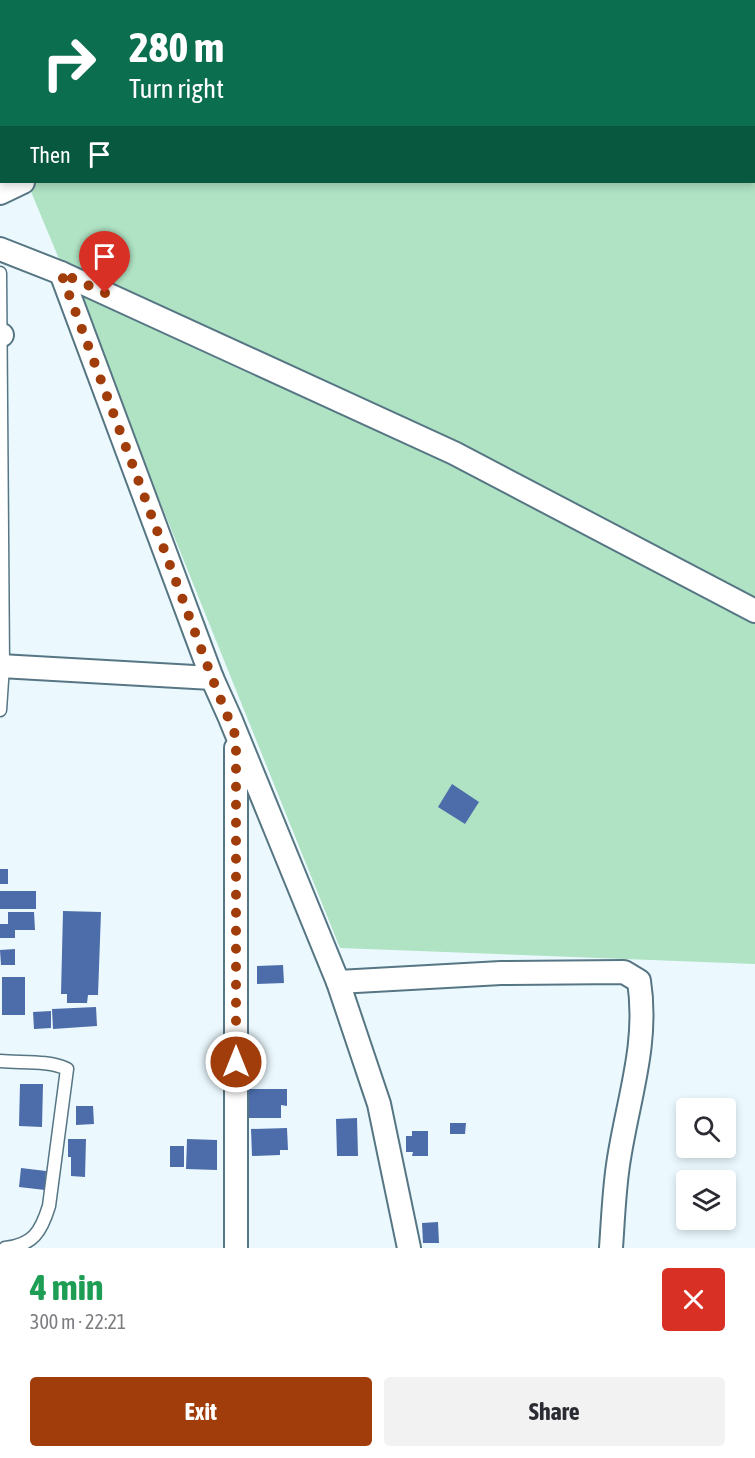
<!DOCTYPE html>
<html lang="en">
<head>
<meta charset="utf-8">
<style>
  body { margin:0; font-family:"Asap Condensed",sans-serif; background:#f2f2f3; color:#2b2b33; height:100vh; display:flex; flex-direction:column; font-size:22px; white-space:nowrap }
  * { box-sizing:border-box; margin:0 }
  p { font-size:20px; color:#7c7c81 }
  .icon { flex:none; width:33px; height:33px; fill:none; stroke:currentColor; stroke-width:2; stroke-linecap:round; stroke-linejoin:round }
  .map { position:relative; height:1248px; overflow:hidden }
  .panel { display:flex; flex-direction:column; background:#fff; flex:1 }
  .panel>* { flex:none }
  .banner { position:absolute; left:0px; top:0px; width:756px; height:183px; box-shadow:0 3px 9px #0003; background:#0b6e4f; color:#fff; overflow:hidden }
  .tools { position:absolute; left:676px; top:1098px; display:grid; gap:12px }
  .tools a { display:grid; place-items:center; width:60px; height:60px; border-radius:6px; background:#fff; box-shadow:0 3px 9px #0003; font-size:30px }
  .pin { position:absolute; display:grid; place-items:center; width:51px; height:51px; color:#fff; margin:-62px -26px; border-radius:50% 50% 50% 0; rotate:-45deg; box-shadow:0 0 6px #0007 }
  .pin .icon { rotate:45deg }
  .me { position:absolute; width:66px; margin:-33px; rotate:0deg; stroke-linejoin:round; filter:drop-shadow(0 0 4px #0008) }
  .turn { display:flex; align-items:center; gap:21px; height:126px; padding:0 30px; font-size:27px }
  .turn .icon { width:78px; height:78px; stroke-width:2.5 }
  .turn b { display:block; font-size:42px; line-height:51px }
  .then { display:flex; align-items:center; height:57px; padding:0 30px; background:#0003; gap:12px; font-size:22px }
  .round { display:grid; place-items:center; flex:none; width:63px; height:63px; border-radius:6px; background:#f2f2f3 }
  .head { display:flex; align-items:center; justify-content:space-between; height:102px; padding:0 30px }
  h1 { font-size:36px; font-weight:700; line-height:45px; color:#1e9e55 }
  .cta { display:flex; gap:12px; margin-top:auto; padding:12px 30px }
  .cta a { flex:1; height:69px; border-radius:6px; background:#a13d0a; color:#fff; font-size:24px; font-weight:700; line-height:69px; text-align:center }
  .cta a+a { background:#f2f2f3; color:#2b2b33 }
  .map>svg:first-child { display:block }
  .green { fill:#b0e3c4 }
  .building { fill:#4c6caa }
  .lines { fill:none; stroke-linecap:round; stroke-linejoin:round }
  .service-casing { stroke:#577684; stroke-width:15 }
  .minor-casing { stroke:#577684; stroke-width:26 }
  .service { stroke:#fff; stroke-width:12 }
  .minor { stroke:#fff; stroke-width:22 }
  .route { stroke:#a13d0a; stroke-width:10; stroke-dasharray:0 18 }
</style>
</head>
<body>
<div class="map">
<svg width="755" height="1248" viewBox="0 0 755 1248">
  <rect width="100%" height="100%" fill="#ebf9ff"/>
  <!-- green -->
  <path class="green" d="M 242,0 L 755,0 L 755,964 L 340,948 L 163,509 L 27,182 L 754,182 L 754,2 Z"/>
  <!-- building -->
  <g class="building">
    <path d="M 452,784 L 479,802 L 465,824 L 438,807 Z"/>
    <rect x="0" y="869" width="8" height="15"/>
    <rect x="0" y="891" width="36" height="18"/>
    <path d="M 63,911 L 101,912 L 98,995 L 88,995 L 87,1003 L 67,1003 L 67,994 L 61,994 Z"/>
    <path d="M 8,912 L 34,912 L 35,930 L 15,930 L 15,938 L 0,938 L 0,924 L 8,924 Z"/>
    <path d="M 15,949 L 15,965 L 1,965 L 0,950 Z"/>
    <path d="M 283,965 L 284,983 L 257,984 L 257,966 Z"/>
    <rect x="2" y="977" width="23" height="38"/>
    <path d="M 96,1007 L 97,1026 L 53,1029 L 52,1009 Z"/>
    <path d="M 51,1011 L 51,1028 L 34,1029 L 33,1012 Z"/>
    <path d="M 20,1084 L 43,1084 L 42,1127 L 19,1126 Z"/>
    <path d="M 247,1089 L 287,1089 L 287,1106 L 281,1105 L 281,1118 L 247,1118 Z"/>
    <path d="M 76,1106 L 93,1106 L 94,1124 L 76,1125 Z"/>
    <path d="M 357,1118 L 358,1156 L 337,1156 L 336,1119 Z"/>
    <path d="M 450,1123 L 466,1123 L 465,1134 L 450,1134 Z"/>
    <path d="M 287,1128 L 288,1150 L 280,1150 L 280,1155 L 252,1156 L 251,1129 Z"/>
    <path d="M 412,1131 L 428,1131 L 428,1156 L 412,1156 L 413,1152 L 406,1152 L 406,1136 L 412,1136 Z"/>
    <path d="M 68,1139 L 86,1139 L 85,1177 L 71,1176 L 71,1157 L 68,1157 Z"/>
    <path d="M 187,1139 L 217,1140 L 217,1170 L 186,1169 Z"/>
    <rect x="170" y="1146" width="14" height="21"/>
    <path d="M 21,1168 L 46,1171 L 45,1190 L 19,1187 Z"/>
    <path d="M 438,1222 L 439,1243 L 423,1243 L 422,1223 Z"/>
  </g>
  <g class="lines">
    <!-- service casing -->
    <g class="service-casing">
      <g id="service">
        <path d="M 0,273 L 3,666 L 0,710"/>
        <path d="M 0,1061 C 21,1063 49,1060 67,1069 L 49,1206 C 41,1232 33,1245 5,1248"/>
      </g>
    </g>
    <!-- minor casing -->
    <g class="minor-casing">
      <g id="minor">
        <path d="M 314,2 L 316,0"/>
        <path d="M 0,193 L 23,182"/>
        <path d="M 0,249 L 61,273 L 454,453 L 755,611"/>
        <path d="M 61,273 L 212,678 L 230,718 L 338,982 L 379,1104 L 409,1248"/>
        <path d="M 0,336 L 2,335"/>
        <path d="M 0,666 L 212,678"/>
        <path d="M 338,982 L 501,973 L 624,972 L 639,981 C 649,1045 627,1102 618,1165 C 614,1192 613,1220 611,1248"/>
        <path d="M 236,1248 L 236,748"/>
      </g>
    </g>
    <!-- service -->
    <use href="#service" class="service"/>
    <!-- minor -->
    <use href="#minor" class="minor"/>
  </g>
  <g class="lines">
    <!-- route -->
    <path class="route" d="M 105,293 L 61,273 L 212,678 L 236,737 L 236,1062"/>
  </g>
</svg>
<div class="tools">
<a><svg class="icon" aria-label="search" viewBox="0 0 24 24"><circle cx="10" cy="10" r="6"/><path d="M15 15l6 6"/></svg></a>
<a><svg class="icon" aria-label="layers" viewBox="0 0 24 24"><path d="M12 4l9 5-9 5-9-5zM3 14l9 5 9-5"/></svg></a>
</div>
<div class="pin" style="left:105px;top:293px;background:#d93025"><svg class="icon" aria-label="arrive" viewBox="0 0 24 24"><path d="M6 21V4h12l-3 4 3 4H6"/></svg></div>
<svg class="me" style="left:236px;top:1062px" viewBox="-20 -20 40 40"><circle r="17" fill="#a13d0a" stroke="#fff" stroke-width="3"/><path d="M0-11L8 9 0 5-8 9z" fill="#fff"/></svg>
<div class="banner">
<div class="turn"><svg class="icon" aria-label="right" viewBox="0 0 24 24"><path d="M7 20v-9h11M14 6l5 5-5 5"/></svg><div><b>280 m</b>Turn right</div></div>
<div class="then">Then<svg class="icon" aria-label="arrive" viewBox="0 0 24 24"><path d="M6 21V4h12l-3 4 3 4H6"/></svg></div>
</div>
</div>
<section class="panel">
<div class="head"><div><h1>4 min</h1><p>300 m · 22:21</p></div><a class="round" style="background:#d93025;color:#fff"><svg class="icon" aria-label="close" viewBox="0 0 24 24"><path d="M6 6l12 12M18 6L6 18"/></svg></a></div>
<div class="cta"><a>Exit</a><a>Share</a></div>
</section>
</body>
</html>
